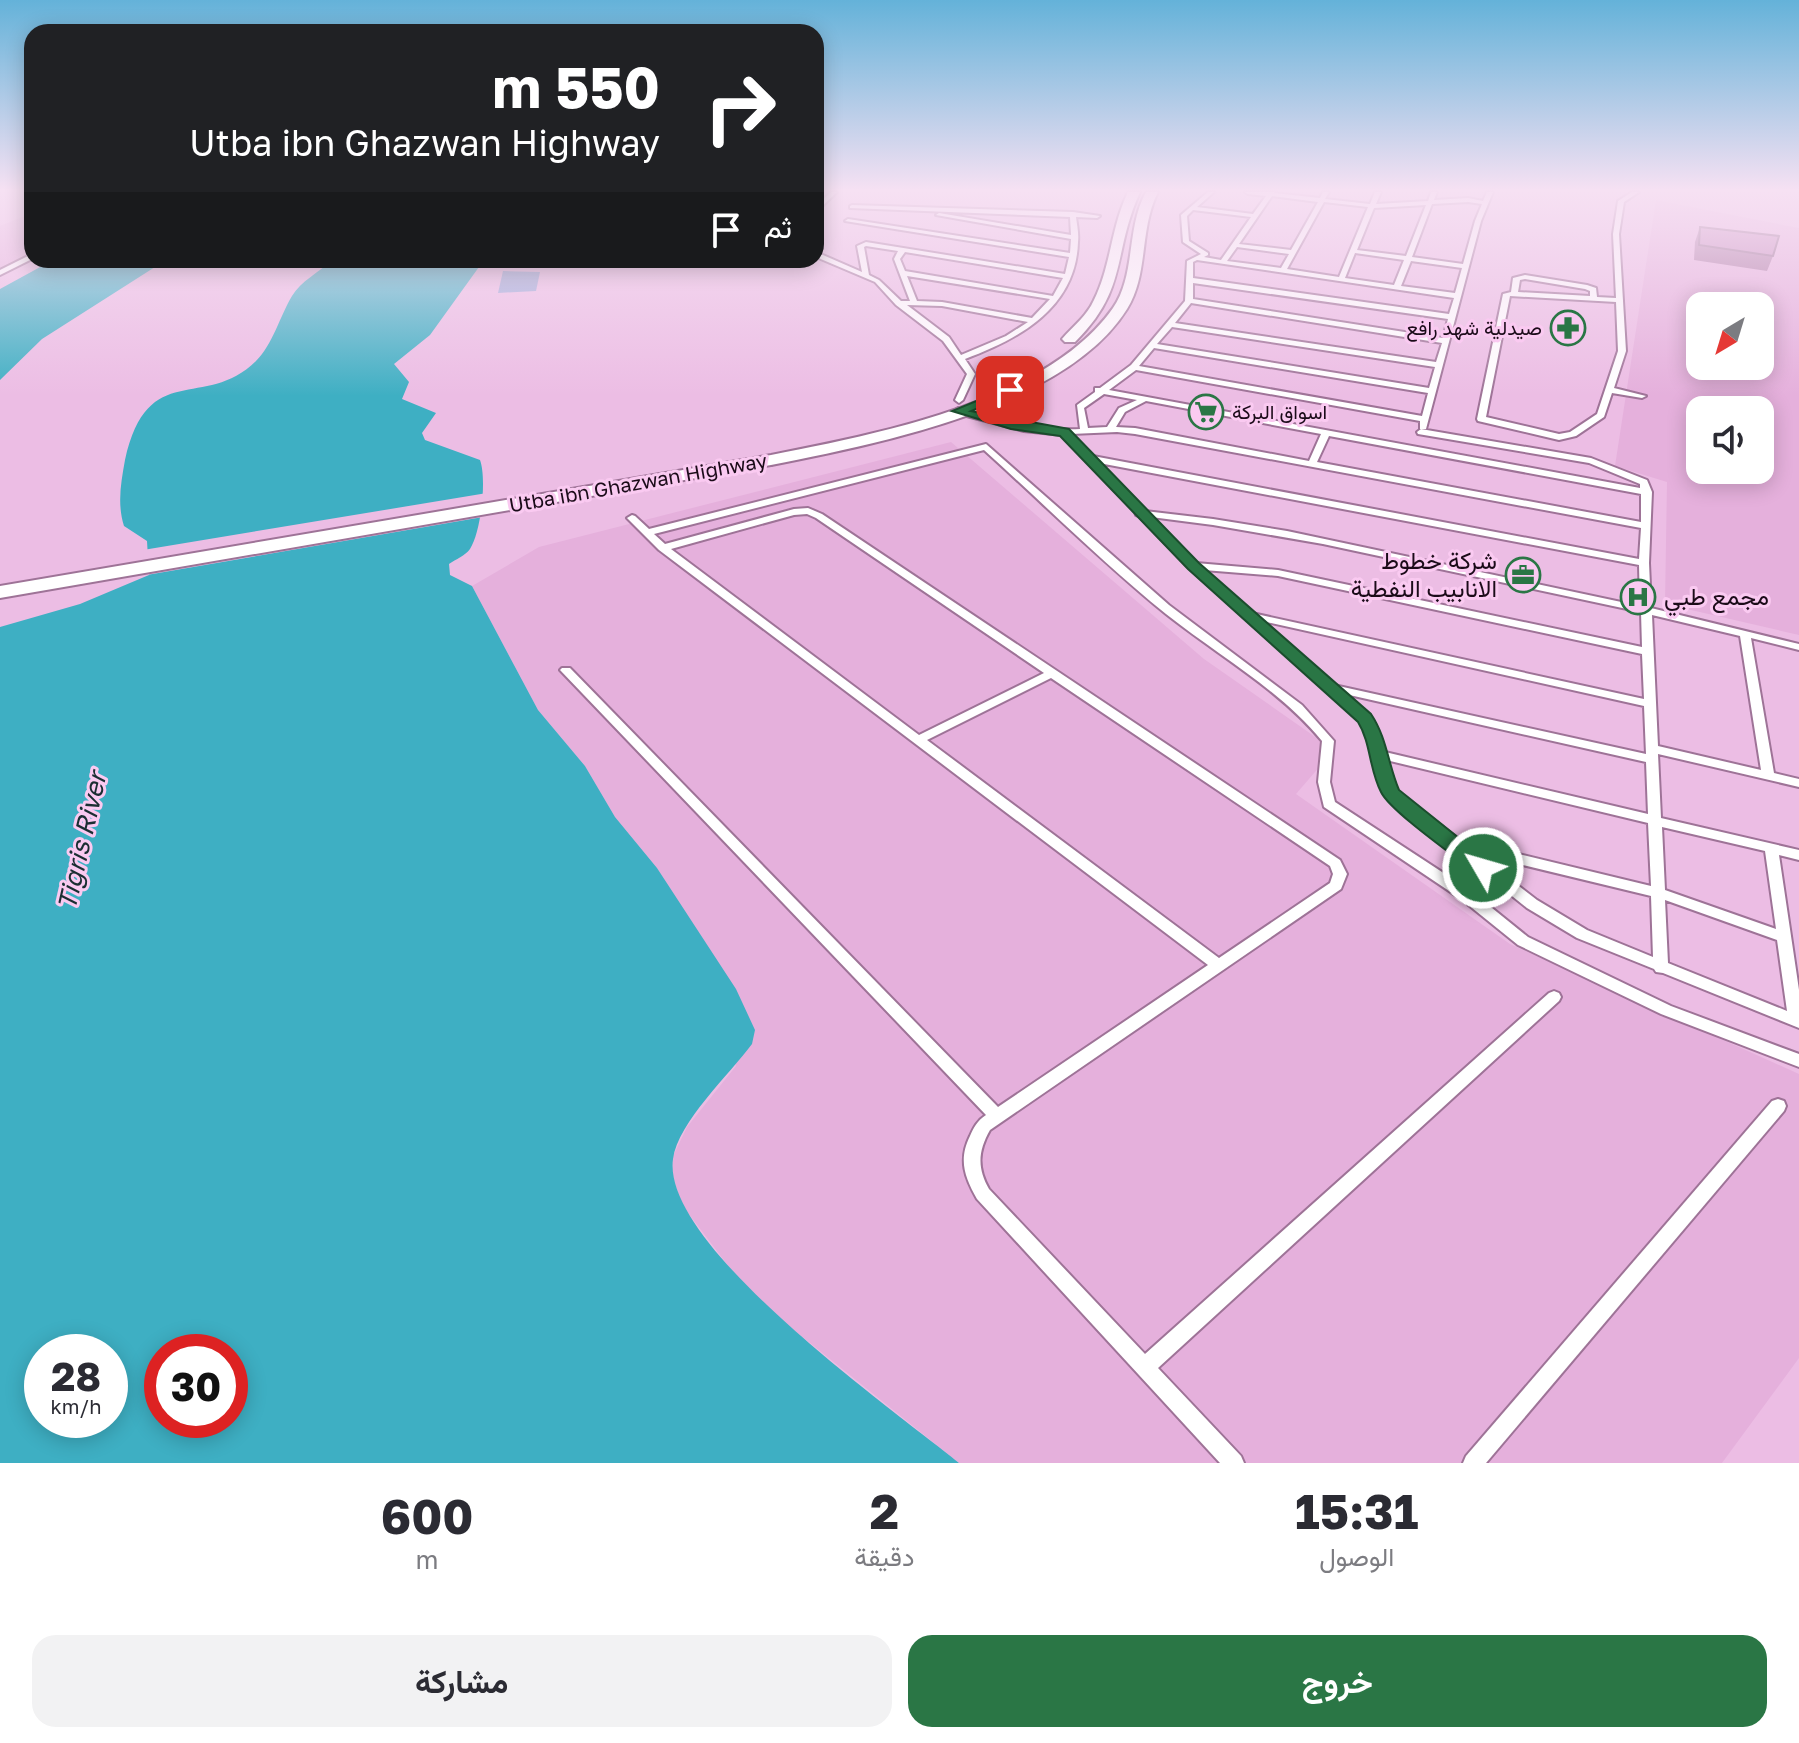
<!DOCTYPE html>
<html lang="ar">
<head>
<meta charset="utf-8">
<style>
  body { margin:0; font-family:"Golos Text",Vazirmatn,sans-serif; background:#f2f2f3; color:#2b2b33; direction:rtl; height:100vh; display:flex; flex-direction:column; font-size:30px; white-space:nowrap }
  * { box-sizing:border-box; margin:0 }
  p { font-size:26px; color:#7c7c81 }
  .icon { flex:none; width:44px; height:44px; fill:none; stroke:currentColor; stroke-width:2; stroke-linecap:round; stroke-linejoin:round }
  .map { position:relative; height:1463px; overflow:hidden; direction:ltr }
  .drawer { display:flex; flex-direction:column; background:#fff; flex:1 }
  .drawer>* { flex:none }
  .top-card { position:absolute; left:24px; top:24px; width:800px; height:244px; border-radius:24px; box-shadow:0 4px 20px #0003; direction:rtl; background:#202124; color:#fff; overflow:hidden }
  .needle { width:52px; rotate:218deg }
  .buttons { position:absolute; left:1686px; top:292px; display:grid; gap:16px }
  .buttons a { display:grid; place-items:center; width:88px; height:88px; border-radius:16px; background:#fff; box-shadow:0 4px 20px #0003; font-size:40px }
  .speed { position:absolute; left:24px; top:1334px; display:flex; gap:16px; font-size:40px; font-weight:700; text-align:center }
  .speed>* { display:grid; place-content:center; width:104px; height:104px; border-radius:50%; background:#fff; box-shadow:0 4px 20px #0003; line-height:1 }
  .speed small { font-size:20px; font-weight:400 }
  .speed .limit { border:12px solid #d22; background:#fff; color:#111 }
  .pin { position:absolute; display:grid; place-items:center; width:68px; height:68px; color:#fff; margin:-34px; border-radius:16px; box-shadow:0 4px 12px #0006 }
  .me { position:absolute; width:88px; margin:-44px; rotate:308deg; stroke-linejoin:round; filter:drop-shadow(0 0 6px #0008) }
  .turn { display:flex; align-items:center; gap:28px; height:168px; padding:0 32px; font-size:36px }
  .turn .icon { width:104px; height:104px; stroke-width:2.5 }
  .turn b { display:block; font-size:56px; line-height:68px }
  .then { display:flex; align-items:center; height:76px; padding:0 32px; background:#0003; gap:16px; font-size:30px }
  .eta { display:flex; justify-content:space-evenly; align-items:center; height:136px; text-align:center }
  .eta b { font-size:48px; font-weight:700; line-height:56px }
  .button { display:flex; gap:16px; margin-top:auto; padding:16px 32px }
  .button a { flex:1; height:92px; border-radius:24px; background:#2a7645; color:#fff; font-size:32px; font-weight:700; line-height:92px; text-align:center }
  .button a+a { background:#f2f2f3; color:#2b2b33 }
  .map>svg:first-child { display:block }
  .built { fill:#e5b0dc; fill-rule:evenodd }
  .green { fill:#99a6d6 }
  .water { fill:#3eafc3; fill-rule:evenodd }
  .pier { fill:#ecbde4 }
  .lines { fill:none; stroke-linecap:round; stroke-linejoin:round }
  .minor-casing { stroke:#9e7397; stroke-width:4 }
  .motorway-casing { stroke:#9e7397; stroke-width:4 }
  .minor { fill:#fff; fill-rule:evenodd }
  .motorway { fill:#fff; fill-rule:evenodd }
  .wall { fill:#a6719e }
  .building { fill:#c183b8; stroke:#875c81; stroke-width:2 }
  .route { fill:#2a7645; stroke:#1b4d2d; stroke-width:2 }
  .labels { text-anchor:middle; stroke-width:6; stroke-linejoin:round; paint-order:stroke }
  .far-poi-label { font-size:20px; fill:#1b0b19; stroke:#facaf1; text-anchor:end }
  .far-street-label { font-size:20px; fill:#1b0b19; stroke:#facaf1 }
  .poi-label { font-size:24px; fill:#1b0b19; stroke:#facaf1; text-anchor:end }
  .water-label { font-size:26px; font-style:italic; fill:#1a2e32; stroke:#facaf1 }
</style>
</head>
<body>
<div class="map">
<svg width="1799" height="1463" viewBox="0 0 1799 1463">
  <rect width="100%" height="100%" fill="#ecbde4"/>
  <!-- built -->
  <g class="built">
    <path d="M 1656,200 L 1799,228 L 1799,635 L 1665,604 L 1667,482 L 1615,466 ZM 1700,306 L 1760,306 L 1760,366 L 1700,366 ZM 1700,410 L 1760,410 L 1760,470 L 1700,470 Z"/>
    <path d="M 32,213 L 32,257 L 0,274 L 0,226 Z"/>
    <path d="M 951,442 L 1204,659 L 1334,750 L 1296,794 L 1510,944 L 1799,1074 L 1799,1358 L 1722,1463 L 959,1463 L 774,1314 L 729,1267 L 682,1205 L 672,1174 L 673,1156 L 687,1127 L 736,1066 L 695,931 L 657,868 L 615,817 L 585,766 L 538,710 L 472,586 L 539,547 Z"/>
  </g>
  <!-- green -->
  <path class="green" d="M 503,271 L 540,272 L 536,291 L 498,293 Z"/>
  <!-- water -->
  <g class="water">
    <path d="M 53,260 L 166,260 L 42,339 L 0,380 L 0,289 Z"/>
    <path d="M 333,260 L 484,260 L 430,335 L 394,364 L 409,382 L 402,399 L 436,413 L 422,433 L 425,440 L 480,460 C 487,479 481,532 470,549 C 465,556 456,559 449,564 L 450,575 L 472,586 L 538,710 L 585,766 L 615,817 L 657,868 L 736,989 L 755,1030 L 752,1044 C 730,1074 678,1122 673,1159 C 661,1246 894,1410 959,1463 L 0,1463 L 0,627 L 80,604 L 149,575 L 147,541 L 124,526 C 117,504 121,482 125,460 C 148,358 204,412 256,361 C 273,344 280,316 292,296 C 300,282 320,271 333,260 ZM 42,1352 L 110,1352 L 110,1420 L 42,1420 ZM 162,1352 L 230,1352 L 230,1420 L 162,1420 Z"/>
  </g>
  <!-- pier -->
  <path class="pier" d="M 487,493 L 483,517 L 141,576 L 145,573 L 143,550 Z"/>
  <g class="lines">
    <!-- minor casing -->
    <g class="minor-casing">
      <g id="minor">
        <path d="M 831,192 L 837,192 L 816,212 L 816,206 Z"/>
        <path d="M 1208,192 L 1214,192 L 1197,207 L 1253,214 L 1266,196 L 1248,194 L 1245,192 L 1275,192 L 1274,193 L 1320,198 L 1323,192 L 1329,192 L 1325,199 L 1370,204 L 1375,192 L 1381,192 L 1376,204 L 1428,201 L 1431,192 L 1437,192 L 1434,200 L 1468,198 L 1483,201 L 1487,192 L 1493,192 L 1481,221 L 1426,429 L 1420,429 L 1420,421 L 1136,370 L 1109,390 L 1640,488 L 1640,484 L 1589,463 L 1418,434 L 1417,432 L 1421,429 L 1591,458 L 1647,480 L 1652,492 L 1649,563 L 1651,608 L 1799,644 L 1799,650 L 1751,638 L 1774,773 L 1799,779 L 1799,787 L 1658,754 L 1661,818 L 1799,850 L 1799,860 L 1779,855 L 1799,990 L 1799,1028 L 1663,973 L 1656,972 L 1654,969 L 1577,938 L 1527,908 L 1461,855 L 1454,853 L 1453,849 L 1387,796 L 1376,773 L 1370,736 L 1360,720 L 1189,568 L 1139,516 L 1136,515 L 1135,512 L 1062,435 L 1024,431 L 955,413 L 954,411 L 958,408 C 999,419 1037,431 1080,429 L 1077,405 L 1095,392 L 1095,388 L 1100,388 L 1131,365 L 1185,301 L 1187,261 L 1201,254 L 1183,242 L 1181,215 ZM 1272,196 L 1318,202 L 1291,250 L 1239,244 ZM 1324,202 L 1368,207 L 1339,277 L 1287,269 ZM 1468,202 L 1482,204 L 1475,221 L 1463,264 L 1412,257 L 1432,204 ZM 1426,205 L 1406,256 L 1357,250 L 1374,208 ZM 1193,210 L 1251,217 L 1221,260 L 1204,257 L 1208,255 L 1208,253 L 1189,241 L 1187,216 ZM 1237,247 L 1289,254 L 1281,268 L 1227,261 ZM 1355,253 L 1404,260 L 1394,285 L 1345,278 ZM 1197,260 L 1454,298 L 1449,314 L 1193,278 L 1193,262 ZM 1411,261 L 1462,268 L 1455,293 L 1401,286 ZM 1193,283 L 1448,319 L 1443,338 L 1193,299 ZM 1191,303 L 1442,343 L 1436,362 L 1175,323 ZM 1172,327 L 1435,367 L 1429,388 L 1157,344 ZM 1154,348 L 1428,393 L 1422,416 L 1139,366 ZM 1104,394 L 1137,400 L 1119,408 L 1107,427 L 1088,428 L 1084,408 ZM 1146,401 L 1321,434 L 1309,461 L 1135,428 L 1116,427 L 1125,412 ZM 1117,432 L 1135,434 L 1641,528 L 1639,559 L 1093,456 L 1071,434 ZM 1329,436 L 1641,494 L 1641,522 L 1317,462 ZM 1099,463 L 1639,565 L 1640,606 L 1287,531 L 1213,519 L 1145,511 ZM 1151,517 L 1213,525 L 1323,544 L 1641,612 L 1642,647 L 1278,570 L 1196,563 ZM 1204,570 L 1278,576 L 1642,654 L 1644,699 L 1252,613 ZM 1652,615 L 1740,636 L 1761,770 L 1658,746 ZM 1262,621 L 1644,706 L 1646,754 L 1334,685 ZM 1345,694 L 1646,762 L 1648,814 L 1385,752 C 1380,725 1365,712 1345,694 ZM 1386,760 L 1648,823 L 1651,886 L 1506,851 L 1468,846 L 1396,791 L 1388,773 ZM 1662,827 L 1765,851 L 1776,929 L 1665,890 ZM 1482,858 L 1506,861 L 1651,896 L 1653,957 L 1587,930 L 1537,900 ZM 1665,900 L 1777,940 L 1787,1011 L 1668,963 Z"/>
        <path d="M 1632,192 L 1639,192 L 1624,202 L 1619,234 L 1626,351 L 1614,388 L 1646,396 L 1642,398 L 1612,393 L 1604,417 L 1576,436 L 1559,440 L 1478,421 L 1477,419 L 1503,294 L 1511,292 L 1513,278 L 1525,275 L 1587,285 L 1596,288 L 1597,297 L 1616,298 L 1613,234 L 1618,201 ZM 1525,279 L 1585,289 L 1590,291 L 1590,296 L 1518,292 L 1520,280 ZM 1510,296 L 1616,302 L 1618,351 L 1597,414 L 1570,432 L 1559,434 L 1486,417 Z"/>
        <path d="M 852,205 L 1073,212 L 1100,216 L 1097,218 L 1076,217 C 1077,225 1079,234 1078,242 C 1076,308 1019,339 965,359 L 975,374 L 963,400 L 959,403 L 955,400 L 967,374 L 943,341 L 896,305 L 875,282 L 816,257 L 816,252 L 862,272 L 857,246 L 866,242 L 1065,274 L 1069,257 L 845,221 L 848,219 L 1070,253 L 1071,239 L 936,215 L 939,213 L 1071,235 L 1070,217 L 850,208 L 850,206 ZM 866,246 L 898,251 L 894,259 L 910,301 L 901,301 L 879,280 L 869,275 L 864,247 ZM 905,252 L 1063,278 L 1053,296 L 905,271 L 900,259 ZM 907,276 L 1050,299 L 1032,318 L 942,302 L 917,301 ZM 907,305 L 942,306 L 1028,322 L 1006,336 L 961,355 L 949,337 Z"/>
        <path d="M 32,254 L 32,259 L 0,275 L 0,270 Z"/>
        <path d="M 986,444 L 1169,605 L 1302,705 L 1334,741 L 1330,782 L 1335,802 L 1471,891 L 1528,937 L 1671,1006 L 1799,1054 L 1799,1067 L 1661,1014 L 1518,945 L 1461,899 L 1324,807 L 1318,782 L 1322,741 C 1279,689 1219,656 1166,614 C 1103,563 1045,505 984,450 L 654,534 L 665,544 L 794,509 L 808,508 L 822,514 L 1340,860 L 1347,874 L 1341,889 L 990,1130 C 978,1151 977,1168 989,1189 L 1145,1354 L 1549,993 L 1554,991 L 1559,993 L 1561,997 L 1559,1001 L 1158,1368 L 1241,1456 L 1244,1463 L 1220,1463 L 977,1199 C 965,1178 958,1160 970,1136 C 974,1127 977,1121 986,1115 L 560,670 L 562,668 L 570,668 L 998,1107 L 1208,965 L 659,550 L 627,518 L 632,515 L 635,516 L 649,529 ZM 807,514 L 816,518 L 1044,673 L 919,735 L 671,549 L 794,515 ZM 1051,678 L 1330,866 L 1333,874 L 1330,883 L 1219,958 L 927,740 Z"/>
        <path d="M 1778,1099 L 1784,1101 L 1786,1106 L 1784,1111 L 1486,1463 L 1463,1463 L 1466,1456 L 1772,1101 Z"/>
      </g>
    </g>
    <!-- motorway casing -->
    <g class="motorway-casing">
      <g id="motorway">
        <path d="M 1128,192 L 1140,192 C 1112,253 1129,289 1075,342 L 1065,342 L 1062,339 C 1073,326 1087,316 1094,300 C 1111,266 1111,227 1128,192 Z"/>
        <path d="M 1146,192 L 1158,192 C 1139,229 1149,274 1127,309 C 1066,407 877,444 771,465 L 0,598 L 0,586 L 771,455 C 877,434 1047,402 1113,308 C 1136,275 1126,228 1146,192 Z"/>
      </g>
    </g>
    <!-- minor -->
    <use href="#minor" class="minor"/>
    <!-- motorway -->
    <use href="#motorway" class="motorway"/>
  </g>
  <!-- wall -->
  <path class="wall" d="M 1700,227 L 1773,256 L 1767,271 L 1694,260 L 1695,242 Z"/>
  <!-- building -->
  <path class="building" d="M 1700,227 L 1779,236 L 1773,256 L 1699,245 Z"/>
  <!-- sky -->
  <linearGradient id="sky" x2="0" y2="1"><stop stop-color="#64b2d9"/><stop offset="0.48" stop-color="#f6e1f3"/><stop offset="1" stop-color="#f6e1f3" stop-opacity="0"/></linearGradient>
  <rect width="1799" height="396" fill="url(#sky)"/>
  <!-- route -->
  <path class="route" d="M 1010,387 L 1016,390 L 1014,393 L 971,411 L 1069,429 L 1199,563 L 1371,714 C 1387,738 1388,764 1399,790 L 1490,863 L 1493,868 L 1490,873 L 1476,873 C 1456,857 1390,811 1381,792 C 1369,769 1371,743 1358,722 L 1188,569 L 1060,436 L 1011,429 L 952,411 Z"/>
  <!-- icons -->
  <defs>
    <g id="pharmacy-ring" transform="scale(1.8)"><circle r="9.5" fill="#facaf1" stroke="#2a7645" stroke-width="1.5"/><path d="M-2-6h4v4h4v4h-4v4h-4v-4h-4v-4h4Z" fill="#2a7645"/></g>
    <g id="supermarket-ring" transform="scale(1.8)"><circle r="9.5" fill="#facaf1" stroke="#2a7645" stroke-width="1.5"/><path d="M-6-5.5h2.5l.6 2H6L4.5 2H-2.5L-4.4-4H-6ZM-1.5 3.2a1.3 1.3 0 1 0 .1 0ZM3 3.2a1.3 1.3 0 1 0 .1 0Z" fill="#2a7645"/></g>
    <g id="office-ring" transform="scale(1.8)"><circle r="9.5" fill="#facaf1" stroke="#2a7645" stroke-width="1.5"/><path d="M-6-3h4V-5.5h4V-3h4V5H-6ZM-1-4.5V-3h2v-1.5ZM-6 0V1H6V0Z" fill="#2a7645"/></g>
    <g id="hospital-ring" transform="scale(1.8)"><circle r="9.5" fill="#facaf1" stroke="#2a7645" stroke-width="1.5"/><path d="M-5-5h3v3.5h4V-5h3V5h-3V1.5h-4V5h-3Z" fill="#2a7645"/></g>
  </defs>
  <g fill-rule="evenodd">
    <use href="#pharmacy-ring" x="1568" y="328"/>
    <use href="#supermarket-ring" x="1206" y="412"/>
    <use href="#office-ring" x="1523" y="575"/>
    <use href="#hospital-ring" x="1638" y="597"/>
  </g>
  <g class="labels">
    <!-- far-poi labels -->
    <g class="far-poi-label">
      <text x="1542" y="335">صيدلية شهد رافع</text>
      <text x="1232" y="419" text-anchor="start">اسواق البركة</text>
    </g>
    <!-- far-street labels -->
    <g class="far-street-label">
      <text transform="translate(638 483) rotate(-10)" y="7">Utba ibn Ghazwan Highway</text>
    </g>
    <!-- poi labels -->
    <g class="poi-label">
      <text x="1497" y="569">شركة خطوط<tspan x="1497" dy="28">الانابيب النفطية</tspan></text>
      <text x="1664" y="605" text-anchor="start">مجمع طبي</text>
    </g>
    <!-- water labels -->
    <g class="water-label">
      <text transform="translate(82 841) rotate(-77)" y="9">Tigris River</text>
    </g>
  </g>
</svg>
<div class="buttons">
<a><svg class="needle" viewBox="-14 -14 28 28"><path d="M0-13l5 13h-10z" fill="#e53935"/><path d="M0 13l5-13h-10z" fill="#7c7c81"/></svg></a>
<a><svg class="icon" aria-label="sound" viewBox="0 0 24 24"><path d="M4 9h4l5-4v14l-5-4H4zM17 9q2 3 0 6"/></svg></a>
</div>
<div class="speed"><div>28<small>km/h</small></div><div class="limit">30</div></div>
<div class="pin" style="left:1010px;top:390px;background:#d93025"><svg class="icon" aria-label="arrive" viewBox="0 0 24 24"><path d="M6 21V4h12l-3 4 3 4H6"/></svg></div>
<svg class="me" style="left:1483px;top:868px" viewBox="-20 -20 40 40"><circle r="17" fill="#2a7645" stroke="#fff" stroke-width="3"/><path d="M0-11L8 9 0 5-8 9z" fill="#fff"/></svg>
<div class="top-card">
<div class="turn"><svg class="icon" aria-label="right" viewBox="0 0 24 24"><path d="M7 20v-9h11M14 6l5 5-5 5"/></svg><div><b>550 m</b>Utba ibn Ghazwan Highway</div></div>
<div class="then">ثم<svg class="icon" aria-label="arrive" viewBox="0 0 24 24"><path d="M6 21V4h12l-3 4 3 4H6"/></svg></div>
</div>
</div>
<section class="drawer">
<div class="eta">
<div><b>15:31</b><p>الوصول</p></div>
<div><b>2</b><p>دقيقة</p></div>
<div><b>600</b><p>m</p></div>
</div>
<div class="button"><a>خروج</a><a>مشاركة</a></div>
</section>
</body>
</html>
